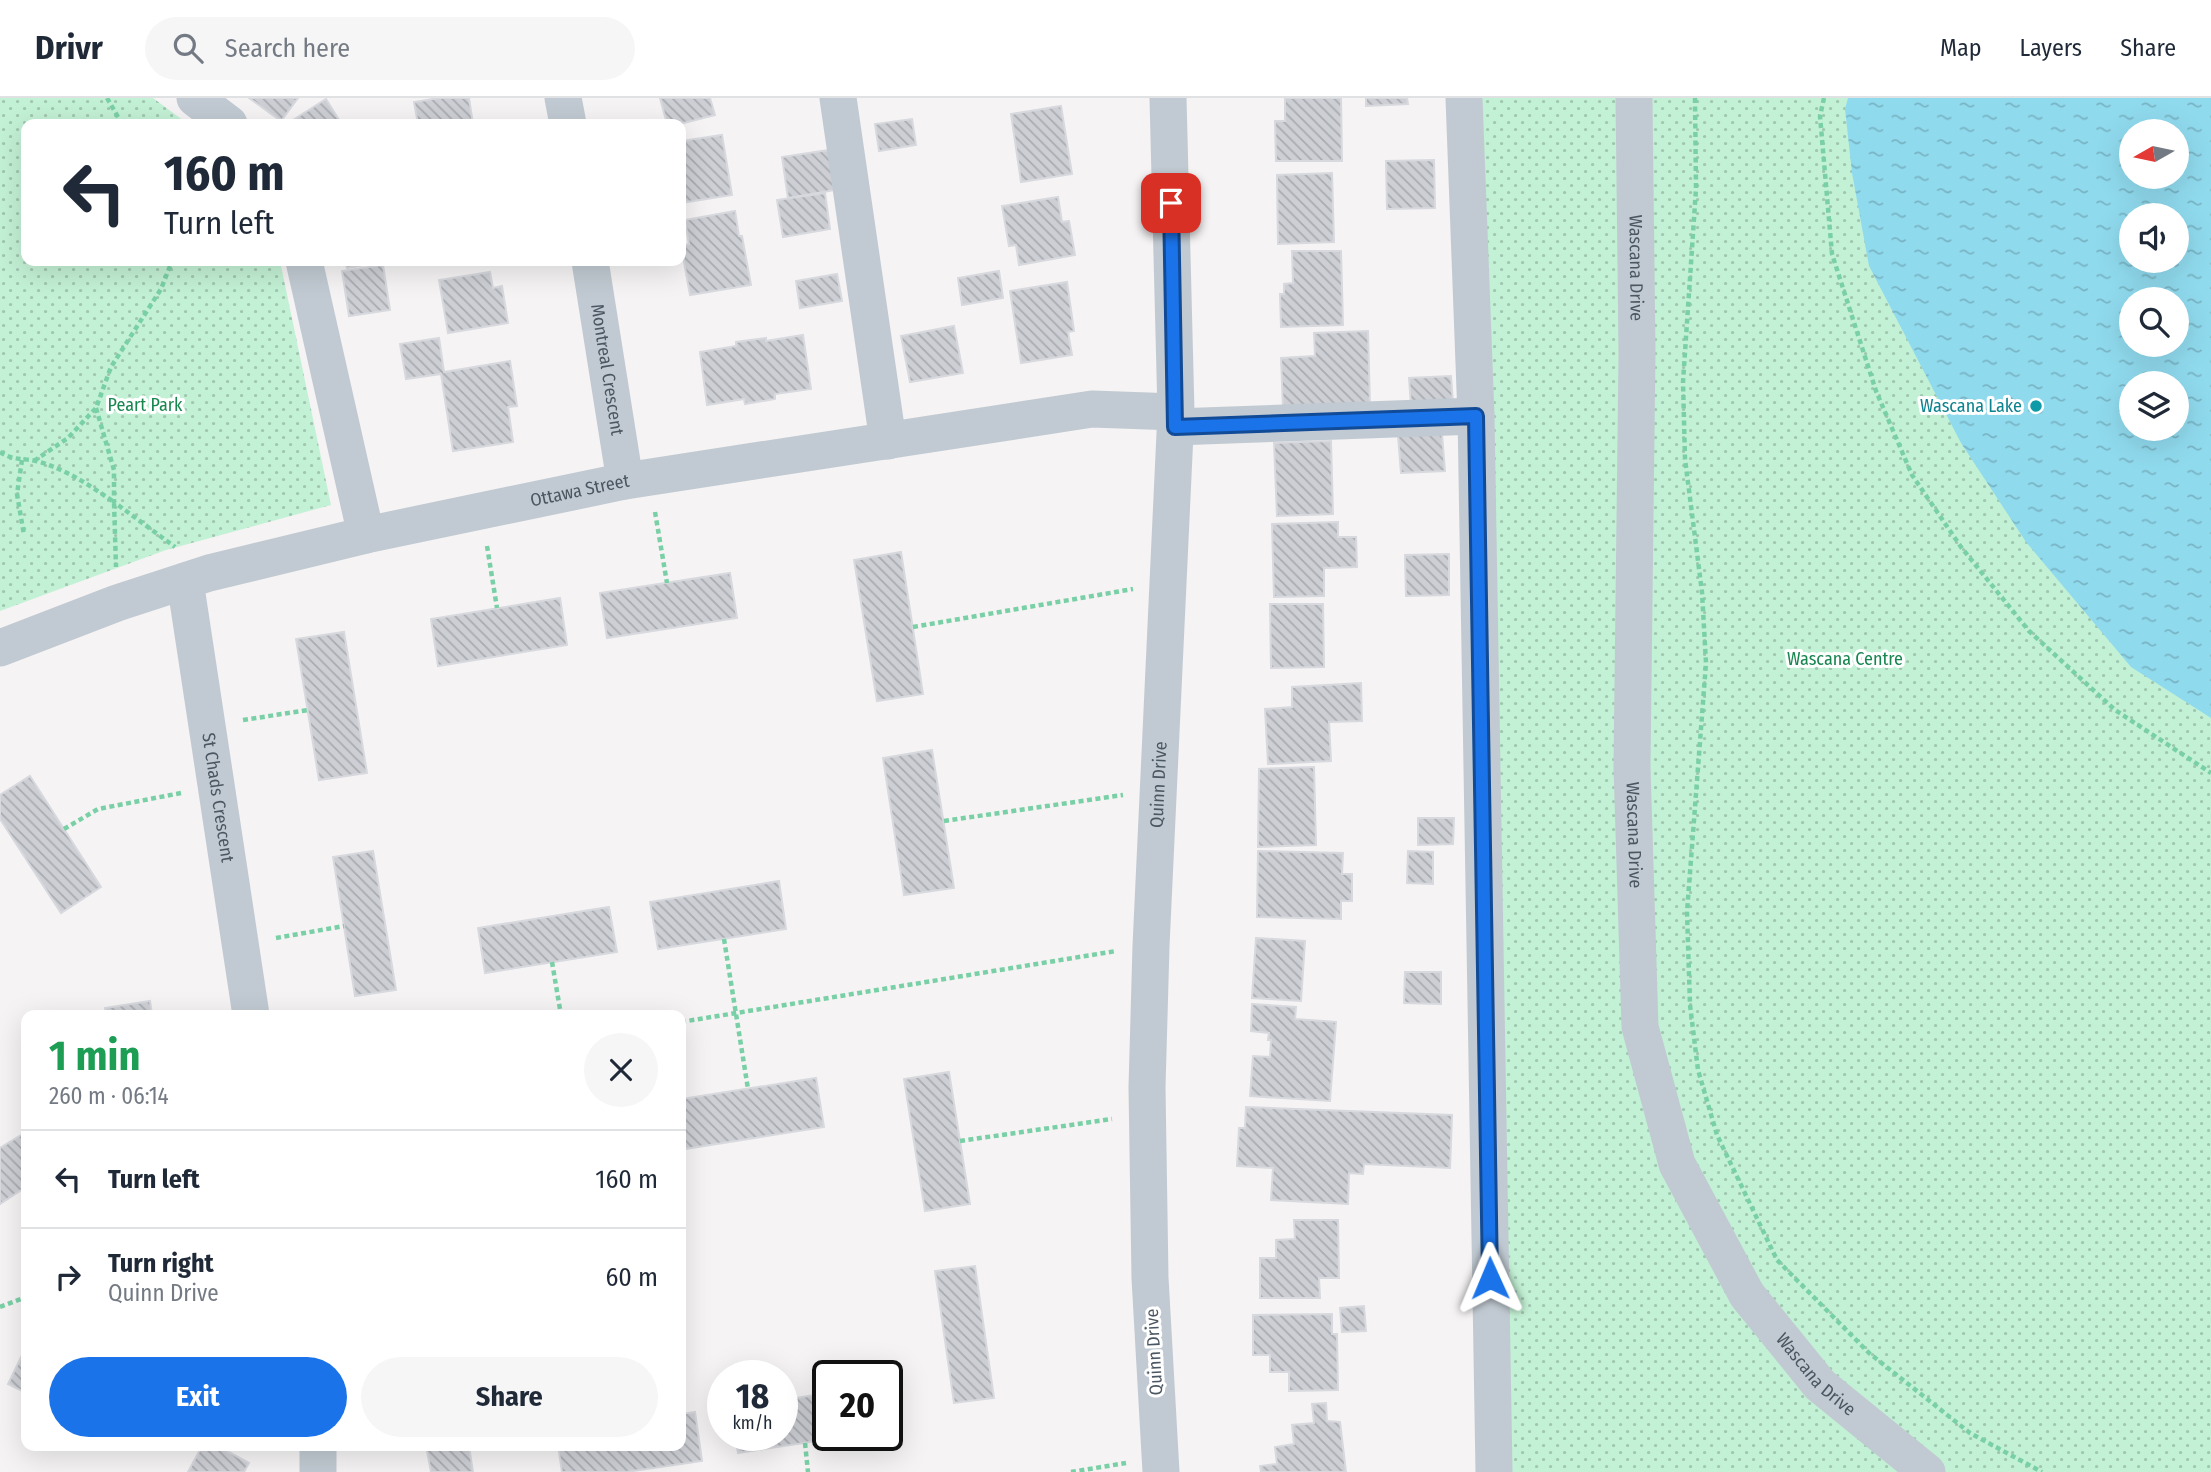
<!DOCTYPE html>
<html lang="en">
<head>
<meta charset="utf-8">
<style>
  body { margin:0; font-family:"Fira Sans Condensed",sans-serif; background:#f6f6f7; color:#1f2937; height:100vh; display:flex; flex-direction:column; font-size:26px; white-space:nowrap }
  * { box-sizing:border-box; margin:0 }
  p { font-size:23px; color:#747a83 }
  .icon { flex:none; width:38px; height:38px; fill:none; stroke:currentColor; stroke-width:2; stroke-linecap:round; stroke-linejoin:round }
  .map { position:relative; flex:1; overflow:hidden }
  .side { position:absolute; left:21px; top:912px; width:665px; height:441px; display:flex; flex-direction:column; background:#fff; border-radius:14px; box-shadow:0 7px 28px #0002 }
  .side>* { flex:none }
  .hud { position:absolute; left:21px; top:21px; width:665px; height:147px; border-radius:14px; box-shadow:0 7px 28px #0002; background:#fff; color:#1f2937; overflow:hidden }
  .needle { width:46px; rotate:261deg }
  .tools { position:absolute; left:2119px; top:21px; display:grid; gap:14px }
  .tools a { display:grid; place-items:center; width:70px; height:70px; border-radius:50%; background:#fff; box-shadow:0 7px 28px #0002; font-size:35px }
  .speed { position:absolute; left:707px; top:1262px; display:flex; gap:14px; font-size:35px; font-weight:700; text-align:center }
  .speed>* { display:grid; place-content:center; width:91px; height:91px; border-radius:50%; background:#fff; box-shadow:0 7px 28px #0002; line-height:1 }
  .speed small { font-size:18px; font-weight:400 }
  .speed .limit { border:4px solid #111; border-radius:10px; background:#fff; color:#111 }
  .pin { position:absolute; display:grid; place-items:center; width:60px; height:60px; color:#fff; margin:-30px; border-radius:14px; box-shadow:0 4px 10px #0006 }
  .me { position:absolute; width:77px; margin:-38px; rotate:359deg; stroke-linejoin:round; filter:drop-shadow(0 0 5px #0008) }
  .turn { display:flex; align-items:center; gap:24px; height:147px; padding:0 28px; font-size:32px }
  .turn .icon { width:91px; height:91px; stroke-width:2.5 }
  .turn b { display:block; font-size:49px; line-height:60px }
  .round { display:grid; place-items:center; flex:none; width:74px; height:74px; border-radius:37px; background:#f6f6f7 }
  .headline { display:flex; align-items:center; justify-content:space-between; height:119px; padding:0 28px }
  h1 { font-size:42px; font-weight:700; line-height:52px; color:#1e9e55 }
  .action { display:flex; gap:14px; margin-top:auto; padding:14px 28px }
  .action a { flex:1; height:80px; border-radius:42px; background:#1a73e8; color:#fff; font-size:28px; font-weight:700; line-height:80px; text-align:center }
  .action a+a { background:#f6f6f7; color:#1f2937 }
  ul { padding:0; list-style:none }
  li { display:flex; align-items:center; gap:21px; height:98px; padding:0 28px; border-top:2px solid #e0e1e3 }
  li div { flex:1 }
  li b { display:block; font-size:26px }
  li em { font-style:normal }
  header { display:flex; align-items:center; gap:42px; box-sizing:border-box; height:98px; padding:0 35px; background:#fff; border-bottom:2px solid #e0e1e3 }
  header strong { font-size:33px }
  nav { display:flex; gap:38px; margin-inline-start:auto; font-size:24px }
  .search { width:490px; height:63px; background:#f6f6f7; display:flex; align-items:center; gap:18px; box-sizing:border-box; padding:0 24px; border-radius:38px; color:#747a83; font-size:26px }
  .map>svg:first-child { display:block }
  .park { fill:url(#park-dots); fill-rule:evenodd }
  .water { fill:url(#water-ripples); fill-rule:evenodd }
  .building { fill:url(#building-back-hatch); stroke:#d7d9de; stroke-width:2 }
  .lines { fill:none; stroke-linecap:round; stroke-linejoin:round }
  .path { stroke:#7ad0a6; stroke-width:4.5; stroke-dasharray:5 3.5; stroke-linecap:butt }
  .minor { stroke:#c1cad2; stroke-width:37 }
  .route-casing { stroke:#114b97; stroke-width:18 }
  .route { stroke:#1a73e8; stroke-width:12 }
  .culture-dot { fill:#0f9aa8; stroke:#fff; stroke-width:2.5 }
  .labels { text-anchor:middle; stroke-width:6; stroke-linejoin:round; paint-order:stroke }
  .street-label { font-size:18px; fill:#4a5661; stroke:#fff }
  .park-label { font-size:18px; fill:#17864f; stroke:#fff }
  .culture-label { font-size:18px; fill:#0d838f; stroke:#fff; text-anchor:end }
</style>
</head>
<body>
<header>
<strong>Drivr</strong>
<div class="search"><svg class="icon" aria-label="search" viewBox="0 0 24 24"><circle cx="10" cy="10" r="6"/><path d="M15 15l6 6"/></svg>Search here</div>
<nav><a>Map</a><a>Layers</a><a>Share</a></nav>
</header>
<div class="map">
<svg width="2211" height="1374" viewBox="0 0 2211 1374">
  <defs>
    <pattern id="park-dots" width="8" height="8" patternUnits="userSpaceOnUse" patternTransform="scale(1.75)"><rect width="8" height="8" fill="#c3f1d5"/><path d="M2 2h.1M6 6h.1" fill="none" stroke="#a0c6b0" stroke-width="1.8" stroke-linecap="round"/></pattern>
    <pattern id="water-ripples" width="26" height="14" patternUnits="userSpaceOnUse" patternTransform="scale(1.75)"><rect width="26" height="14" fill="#90daee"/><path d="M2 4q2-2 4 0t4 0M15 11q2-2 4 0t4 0" fill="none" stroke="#78b4c4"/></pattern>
    <pattern id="building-back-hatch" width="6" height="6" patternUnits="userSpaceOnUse" patternTransform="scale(1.75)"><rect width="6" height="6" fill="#cdcfd5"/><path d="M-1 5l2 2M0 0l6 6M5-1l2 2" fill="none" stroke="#a8abb0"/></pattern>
  </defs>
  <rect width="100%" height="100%" fill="#f5f3f3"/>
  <!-- park -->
  <g class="park">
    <path d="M 0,0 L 153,0 L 188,26 L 26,26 L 26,163 L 280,163 L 331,407 L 166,452 L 0,513 Z"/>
    <path d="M 1464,0 L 2211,0 L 2211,1374 L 1494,1374 ZM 2132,33 L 2177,33 L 2177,79 L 2132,79 ZM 2132,117 L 2177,117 L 2177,163 L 2132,163 ZM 2132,201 L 2177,201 L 2177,247 L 2132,247 ZM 2132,285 L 2177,285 L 2177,331 L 2132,331 Z"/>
  </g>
  <!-- water -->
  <path class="water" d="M 1848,0 L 2211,0 L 2211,620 L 2131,569 L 2026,444 L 1961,345 L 1869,168 L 1852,75 L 1845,11 ZM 2132,33 L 2177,33 L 2177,79 L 2132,79 ZM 2132,117 L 2177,117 L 2177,163 L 2132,163 ZM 2132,201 L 2177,201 L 2177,247 L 2132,247 ZM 2132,285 L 2177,285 L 2177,331 L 2132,331 Z"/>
  <!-- building -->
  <g class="building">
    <path d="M 249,0 L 298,0 L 281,23 Z"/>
    <path d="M 439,0 L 469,0 L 473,26 L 418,26 L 414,4 Z"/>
    <path d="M 660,0 L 710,0 L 715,17 L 680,26 L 667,26 Z"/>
    <path d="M 1285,0 L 1341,0 L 1342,63 L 1276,63 L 1275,23 L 1285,23 Z"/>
    <path d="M 1366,0 L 1407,0 L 1408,6 L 1366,8 Z"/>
    <path d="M 326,1 L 341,25 L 295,26 L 293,22 Z"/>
    <path d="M 1061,8 L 1072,76 L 1021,84 L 1011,16 Z"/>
    <path d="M 912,21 L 916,47 L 879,53 L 875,26 Z"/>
    <path d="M 722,37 L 732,97 L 681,105 L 681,43 Z"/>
    <path d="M 829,52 L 835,92 L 788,100 L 782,59 Z"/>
    <path d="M 1434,62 L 1435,110 L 1387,111 L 1386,63 Z"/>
    <path d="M 1332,75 L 1334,144 L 1278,146 L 1277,77 Z"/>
    <path d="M 825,95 L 830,131 L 783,139 L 777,102 Z"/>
    <path d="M 1058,99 L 1062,124 L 1069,123 L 1075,157 L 1019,167 L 1016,147 L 1009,148 L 1002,108 Z"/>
    <path d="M 735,113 L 739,138 L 742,138 L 751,187 L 690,197 L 681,148 L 689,146 L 685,122 Z"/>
    <path d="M 1292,153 L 1341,153 L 1343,227 L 1281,229 L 1280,196 L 1284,196 L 1284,186 L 1293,185 Z"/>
    <path d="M 345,163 L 369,163 L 370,166 L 347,170 Z"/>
    <path d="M 383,167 L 390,212 L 349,218 L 342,173 Z"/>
    <path d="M 999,173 L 1003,200 L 962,207 L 958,180 Z"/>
    <path d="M 490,174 L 493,190 L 502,188 L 508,225 L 448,235 L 439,182 Z"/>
    <path d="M 837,176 L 842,203 L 800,210 L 796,183 Z"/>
    <path d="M 1067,184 L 1074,233 L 1068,234 L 1072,257 L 1021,265 L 1010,193 Z"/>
    <path d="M 954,228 L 963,275 L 910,284 L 901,238 Z"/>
    <path d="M 1368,233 L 1370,308 L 1283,311 L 1281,260 L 1315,258 L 1314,235 Z"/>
    <path d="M 803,237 L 811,291 L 775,296 L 775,301 L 745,306 L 744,301 L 707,307 L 700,254 L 736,248 L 736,244 L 766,240 L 766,243 Z"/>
    <path d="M 439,240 L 444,274 L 510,263 L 517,308 L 508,309 L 513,344 L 453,353 L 441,276 L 406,281 L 400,246 Z"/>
    <path d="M 1451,278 L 1453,306 L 1411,308 L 1409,280 Z"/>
    <path d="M 1442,336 L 1445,373 L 1401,375 L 1398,338 Z"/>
    <path d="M 1331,343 L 1333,416 L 1277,418 L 1274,345 Z"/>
    <path d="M 1338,424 L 1338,439 L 1356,439 L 1357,469 L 1324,470 L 1324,498 L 1274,499 L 1272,426 Z"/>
    <path d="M 901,454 L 923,596 L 877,603 L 854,462 Z"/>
    <path d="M 1449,456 L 1449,497 L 1406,498 L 1405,457 Z"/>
    <path d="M 730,475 L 737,520 L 607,540 L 600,495 Z"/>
    <path d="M 560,500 L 567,547 L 438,568 L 431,521 Z"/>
    <path d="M 1270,506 L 1323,506 L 1324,569 L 1271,570 Z"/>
    <path d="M 344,534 L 367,675 L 319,682 L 296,541 Z"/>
    <path d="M 1361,585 L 1362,623 L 1329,624 L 1331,663 L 1268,666 L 1265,611 L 1292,609 L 1292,589 Z"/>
    <path d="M 932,652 L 954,790 L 904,797 L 883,660 Z"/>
    <path d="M 1314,669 L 1316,747 L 1258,749 L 1259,671 Z"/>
    <path d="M 30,678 L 101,789 L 61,815 L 0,721 L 0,697 Z"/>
    <path d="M 1418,720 L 1454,720 L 1453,746 L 1418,747 Z"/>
    <path d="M 373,753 L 396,892 L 355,898 L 333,759 Z"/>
    <path d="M 1258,753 L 1343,755 L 1342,776 L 1352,776 L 1352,803 L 1341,803 L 1341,821 L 1257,819 Z"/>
    <path d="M 1408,753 L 1433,754 L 1433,786 L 1407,785 Z"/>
    <path d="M 779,783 L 786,831 L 658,851 L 650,804 Z"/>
    <path d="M 609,809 L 617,854 L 485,875 L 478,830 Z"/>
    <path d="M 1256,840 L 1305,843 L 1301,903 L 1252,900 Z"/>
    <path d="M 1405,874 L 1441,874 L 1441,906 L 1404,905 Z"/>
    <path d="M 150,903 L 152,917 L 106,917 L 105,910 Z"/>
    <path d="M 1252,906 L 1296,909 L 1295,921 L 1336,924 L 1330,1003 L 1250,998 L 1253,958 L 1270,959 L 1271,942 L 1268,942 L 1269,935 L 1251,933 Z"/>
    <path d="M 949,974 L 970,1106 L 925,1113 L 904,981 Z"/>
    <path d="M 816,980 L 824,1029 L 685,1051 L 681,1026 L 681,1001 Z"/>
    <path d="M 1246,1009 L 1452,1017 L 1450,1070 L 1364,1066 L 1363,1076 L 1349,1075 L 1348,1106 L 1271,1102 L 1273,1070 L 1237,1068 L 1239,1030 L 1245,1030 Z"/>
    <path d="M 26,1034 L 26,1089 L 0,1106 L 0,1050 Z"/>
    <path d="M 1294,1122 L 1338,1122 L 1339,1180 L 1319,1180 L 1320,1200 L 1260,1200 L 1260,1160 L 1276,1160 L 1276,1142 L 1295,1141 Z"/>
    <path d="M 975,1168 L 994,1300 L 954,1305 L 935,1173 Z"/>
    <path d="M 1364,1208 L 1366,1233 L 1342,1234 L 1340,1210 Z"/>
    <path d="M 1332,1216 L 1332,1236 L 1337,1236 L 1338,1292 L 1289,1293 L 1289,1274 L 1270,1274 L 1270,1257 L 1253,1257 L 1253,1217 Z"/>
    <path d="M 26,1249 L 26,1295 L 8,1286 Z"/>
    <path d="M 828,1295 L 828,1337 L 856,1337 L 738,1355 L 735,1337 L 782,1337 L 782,1302 Z"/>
    <path d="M 1326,1305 L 1327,1323 L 1340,1324 L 1346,1374 L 1261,1374 L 1260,1368 L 1277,1366 L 1275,1349 L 1294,1346 L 1292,1327 L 1314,1325 L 1312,1306 Z"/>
    <path d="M 695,1314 L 702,1363 L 626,1374 L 562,1374 L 558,1348 L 681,1348 L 681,1316 Z"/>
    <path d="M 202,1348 L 218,1348 L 249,1365 L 244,1374 L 188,1374 Z"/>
    <path d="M 426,1348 L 469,1348 L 473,1374 L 431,1374 Z"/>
  </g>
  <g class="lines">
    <!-- path -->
    <g class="path">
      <path d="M 107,0 L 122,26"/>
      <path d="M 1695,0 L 1696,91 L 1683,284 L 1685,361 L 1702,494 L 1706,565 L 1687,814 L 1690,907 L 1698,972 L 1717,1037 L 1777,1162 L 1869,1255 L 1970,1335 L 2042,1374"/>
      <path d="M 1824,0 L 1820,18 L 1832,156 L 1876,293 L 1912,377 L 1961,449 L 2029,533 L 2115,612 L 2211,675"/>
      <path d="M 96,310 L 114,372 L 114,404 L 175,449"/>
      <path d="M 0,354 C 14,363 22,360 36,363 C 66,371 89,387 114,404 L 116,469"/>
      <path d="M 22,362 L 17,396 L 24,437"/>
      <path d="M 34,363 L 68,340 L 96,310 L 111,269 L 161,191 L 172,163"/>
      <path d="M 655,414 L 667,485"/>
      <path d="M 487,448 L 497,510"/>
      <path d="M 913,529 L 1133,491"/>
      <path d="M 243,622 L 308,612"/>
      <path d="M 944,723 L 1123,697"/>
      <path d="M 64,731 L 98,711 L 181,695"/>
      <path d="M 276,840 L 344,828"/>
      <path d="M 724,841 L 748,991"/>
      <path d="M 552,864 L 561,917"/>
      <path d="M 681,924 L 1116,853"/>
      <path d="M 960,1043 L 1112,1021"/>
      <path d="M 0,1209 L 26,1199"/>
      <path d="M 805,1345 L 808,1374"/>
      <path d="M 1071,1374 L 1126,1365"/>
    </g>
    <!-- minor -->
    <g class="minor">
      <path d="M 195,0 L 229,26"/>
      <path d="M 563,0 L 568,26"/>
      <path d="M 838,0 L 888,343"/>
      <path d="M 1464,0 L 1476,318 L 1494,1374"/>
      <path id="s1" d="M 1634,0 L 1637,255 L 1632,669 L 1640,929 L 1677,1066 L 1747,1197 L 1820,1287 L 1927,1374"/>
      <path d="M 304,163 L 366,437"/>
      <path id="s2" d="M 590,163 L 625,383"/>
      <path d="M 1175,329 L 1476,318"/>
      <path id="s3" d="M 185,483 L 251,917"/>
      <path id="s4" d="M 0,550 L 117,505 L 209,475 L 366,437 L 625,383 L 1092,311 L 1176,314"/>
      <path d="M 318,1348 L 318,1374"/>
      <path id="s5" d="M 1161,1374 L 1150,1180 L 1147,989 L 1151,848 L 1176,314 L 1168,0"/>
    </g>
  </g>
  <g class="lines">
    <!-- route casing -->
    <g class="route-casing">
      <path id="route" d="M 1171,105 L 1175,329 L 1476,318 L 1490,1180"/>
    </g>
    <!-- route -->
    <use href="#route" class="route"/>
  </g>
  <!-- markers -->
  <circle class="culture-dot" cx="2036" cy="308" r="7"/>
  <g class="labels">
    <!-- street labels -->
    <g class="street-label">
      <text dy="6" stroke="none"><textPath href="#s1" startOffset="170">Wascana Drive</textPath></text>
      <text dy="6" stroke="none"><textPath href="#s2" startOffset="110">Montreal Crescent</textPath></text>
      <text dy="6" stroke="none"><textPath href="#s4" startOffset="602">Ottawa Street</textPath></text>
      <text dy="6" stroke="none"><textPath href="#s5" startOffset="688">Quinn Drive</textPath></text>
      <text dy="6" stroke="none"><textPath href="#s3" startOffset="219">St Chads Crescent</textPath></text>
      <text dy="6" stroke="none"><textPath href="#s1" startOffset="737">Wascana Drive</textPath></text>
      <text transform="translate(1154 1254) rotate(-93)" y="6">Quinn Drive</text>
      <text dy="6" stroke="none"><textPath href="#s1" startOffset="1325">Wascana Drive</textPath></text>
    </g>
    <!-- park labels -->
    <g class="park-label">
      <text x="145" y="313">Peart Park</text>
      <text x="1845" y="567">Wascana Centre</text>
    </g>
    <!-- culture labels -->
    <g class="culture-label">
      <text x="2022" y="314">Wascana Lake</text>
    </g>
  </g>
</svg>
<div class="tools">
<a><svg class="needle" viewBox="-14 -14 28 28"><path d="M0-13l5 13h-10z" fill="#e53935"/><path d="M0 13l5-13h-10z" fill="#747a83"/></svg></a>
<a><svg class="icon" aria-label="sound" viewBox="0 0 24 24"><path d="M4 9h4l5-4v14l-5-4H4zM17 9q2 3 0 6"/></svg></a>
<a><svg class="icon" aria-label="search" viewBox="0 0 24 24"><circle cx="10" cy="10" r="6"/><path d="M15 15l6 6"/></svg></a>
<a><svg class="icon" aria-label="layers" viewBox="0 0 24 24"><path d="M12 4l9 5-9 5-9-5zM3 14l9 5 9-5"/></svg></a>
</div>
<div class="speed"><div>18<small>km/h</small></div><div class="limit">20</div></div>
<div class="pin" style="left:1171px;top:105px;background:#d93025"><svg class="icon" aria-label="arrive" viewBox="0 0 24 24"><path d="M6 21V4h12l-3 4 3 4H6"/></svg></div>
<svg class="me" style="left:1490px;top:1180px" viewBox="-20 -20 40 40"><path d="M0-17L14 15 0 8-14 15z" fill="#1a73e8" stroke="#fff" stroke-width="4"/></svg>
<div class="hud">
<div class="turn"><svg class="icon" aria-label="left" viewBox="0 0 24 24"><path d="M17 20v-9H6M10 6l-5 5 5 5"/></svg><div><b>160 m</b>Turn left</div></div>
</div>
<section class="side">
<div class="headline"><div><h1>1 min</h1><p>260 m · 06:14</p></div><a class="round"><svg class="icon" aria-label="close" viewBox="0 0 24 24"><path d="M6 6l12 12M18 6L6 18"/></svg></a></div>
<ul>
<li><svg class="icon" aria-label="left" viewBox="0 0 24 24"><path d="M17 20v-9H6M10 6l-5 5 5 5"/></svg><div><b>Turn left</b></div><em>160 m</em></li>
<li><svg class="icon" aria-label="right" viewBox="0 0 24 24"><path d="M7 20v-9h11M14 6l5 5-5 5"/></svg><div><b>Turn right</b><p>Quinn Drive</p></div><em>60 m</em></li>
</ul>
<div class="action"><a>Exit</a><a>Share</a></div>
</section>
</div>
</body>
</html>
